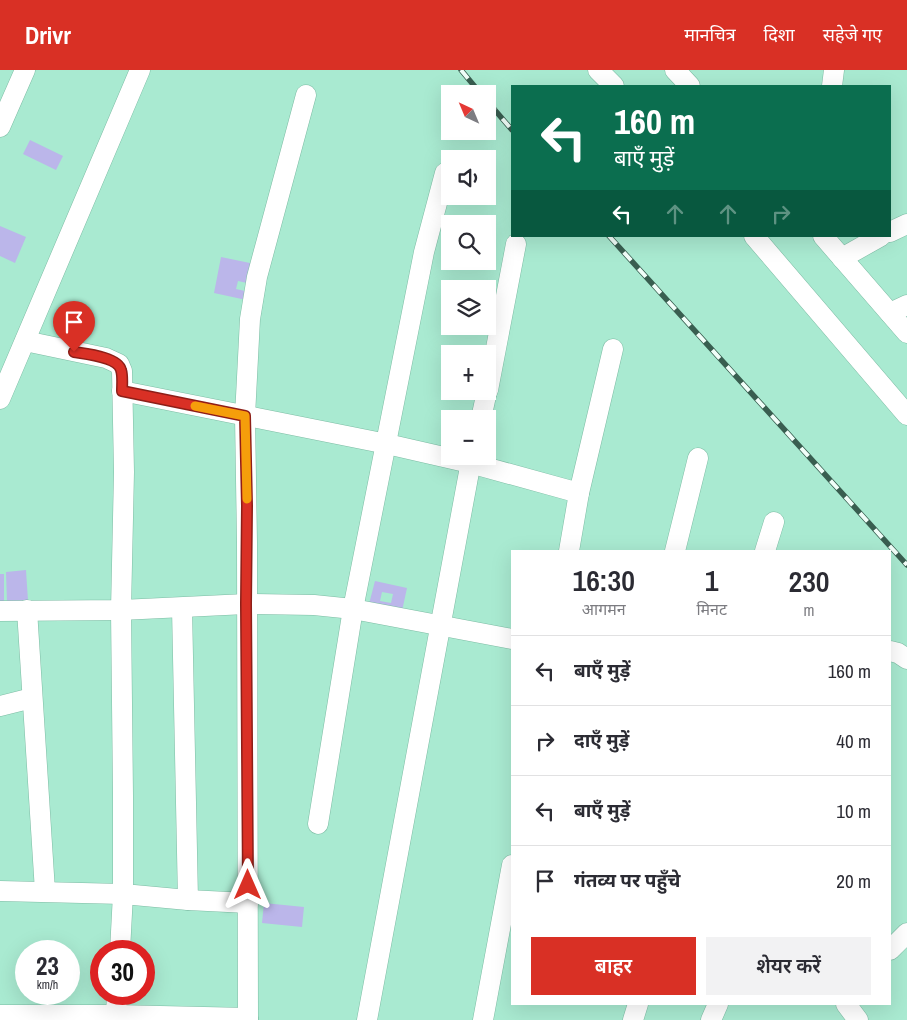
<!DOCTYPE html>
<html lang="hi">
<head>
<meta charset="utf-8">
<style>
  body { margin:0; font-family:"Archivo Narrow","Noto Sans Devanagari",sans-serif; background:#f2f2f3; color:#2b2b33; height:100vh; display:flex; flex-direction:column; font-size:19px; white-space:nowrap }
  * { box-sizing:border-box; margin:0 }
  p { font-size:16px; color:#7c7c81 }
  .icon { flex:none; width:28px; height:28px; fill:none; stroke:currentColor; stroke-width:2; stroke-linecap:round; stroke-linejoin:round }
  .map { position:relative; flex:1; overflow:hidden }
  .side { position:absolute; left:511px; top:480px; width:380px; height:455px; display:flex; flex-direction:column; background:#fff; border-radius:0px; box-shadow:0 5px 20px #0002 }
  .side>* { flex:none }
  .hud { position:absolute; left:511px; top:15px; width:380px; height:152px; border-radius:0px; box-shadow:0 5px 20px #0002; background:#0b6e4f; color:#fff; overflow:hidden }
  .needle { width:32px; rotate:316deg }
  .buttons { position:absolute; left:441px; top:15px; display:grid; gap:10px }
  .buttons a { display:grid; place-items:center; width:55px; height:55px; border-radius:0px; background:#fff; box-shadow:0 5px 20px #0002; font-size:25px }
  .speed { position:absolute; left:15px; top:870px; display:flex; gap:10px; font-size:25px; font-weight:700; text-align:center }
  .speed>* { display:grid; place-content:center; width:65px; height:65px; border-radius:50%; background:#fff; box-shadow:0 5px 20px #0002; line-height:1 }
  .speed small { font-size:12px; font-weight:400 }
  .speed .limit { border:8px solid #d22; background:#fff; color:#111 }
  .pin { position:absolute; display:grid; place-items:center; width:42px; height:42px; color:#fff; margin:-51px -21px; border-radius:50% 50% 50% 0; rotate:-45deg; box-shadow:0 0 5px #0007 }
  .pin .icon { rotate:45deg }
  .me { position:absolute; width:55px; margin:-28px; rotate:0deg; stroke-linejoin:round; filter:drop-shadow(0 0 4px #0008) }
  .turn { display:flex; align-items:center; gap:18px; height:105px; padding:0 20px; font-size:22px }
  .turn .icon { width:65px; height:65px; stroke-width:2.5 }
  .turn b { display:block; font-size:35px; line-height:42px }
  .lanes { display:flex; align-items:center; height:48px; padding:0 20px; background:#0003; justify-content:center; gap:25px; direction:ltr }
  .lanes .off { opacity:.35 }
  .eta { display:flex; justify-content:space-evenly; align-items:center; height:85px; text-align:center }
  .eta b { font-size:30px; font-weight:600; line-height:35px }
  .cta { display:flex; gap:10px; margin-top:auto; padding:10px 20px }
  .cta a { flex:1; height:58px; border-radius:0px; background:#d93025; color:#fff; font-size:20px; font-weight:600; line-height:58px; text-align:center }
  .cta a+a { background:#f2f2f3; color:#2b2b33 }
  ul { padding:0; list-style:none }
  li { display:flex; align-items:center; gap:15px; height:70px; padding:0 20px; border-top:1px solid #e1e1e2 }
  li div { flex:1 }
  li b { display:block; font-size:19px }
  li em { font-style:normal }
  header { display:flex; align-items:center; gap:30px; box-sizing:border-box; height:70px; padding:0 25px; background:#d93025; color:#fff }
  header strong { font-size:24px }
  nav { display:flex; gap:28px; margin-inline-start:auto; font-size:18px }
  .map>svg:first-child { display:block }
  .building { fill:#bbb6ea; fill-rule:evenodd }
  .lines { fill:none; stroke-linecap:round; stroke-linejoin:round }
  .minor-casing { stroke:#7dbca4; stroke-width:21 }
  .minor { stroke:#fff; stroke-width:20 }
  .rail-casing { stroke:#395e50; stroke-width:5.5 }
  .rail { stroke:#f1fef9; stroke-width:4; stroke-dasharray:11; stroke-linecap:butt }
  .route-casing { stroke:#8d1f18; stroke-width:12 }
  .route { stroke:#d93025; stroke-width:9 }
  .slow { stroke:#f59e0b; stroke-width:9 }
</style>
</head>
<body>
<header>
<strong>Drivr</strong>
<nav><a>मानचित्र</a><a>दिशा</a><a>सहेजे गए</a></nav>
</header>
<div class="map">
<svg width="907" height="950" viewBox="0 0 907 950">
  <rect width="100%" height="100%" fill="#a9ead1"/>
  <!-- building -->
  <g class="building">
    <path d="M 30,70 L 63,86 L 56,100 L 23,84 Z"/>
    <path d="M 0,156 L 26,167 L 15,193 L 0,186 Z"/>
    <path d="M 221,187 L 259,195 L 251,231 L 214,223 ZM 238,211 L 247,213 L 245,221 L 236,219 Z"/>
    <path d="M 26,500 L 28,531 L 7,532 L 6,502 Z"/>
    <rect x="0" y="504" width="4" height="27"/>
    <path d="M 375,511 L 407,518 L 402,541 L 369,534 ZM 382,522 L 393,524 L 391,533 L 380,531 Z"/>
    <path d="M 264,833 L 304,837 L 302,857 L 262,853 Z"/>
  </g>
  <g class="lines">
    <!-- minor casing -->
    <g class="minor-casing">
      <g id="minor">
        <path d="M 598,0 L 614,16"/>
        <path d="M 675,0 L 690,16"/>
        <path d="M 832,16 L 834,0"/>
        <path d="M 0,57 L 25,0"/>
        <path d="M 890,162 L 907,154"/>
        <path d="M 754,166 L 907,345"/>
        <path d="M 823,166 L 907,263"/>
        <path d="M 842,188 L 881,166"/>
        <path d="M 890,243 L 907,235"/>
        <path d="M 25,271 L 106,288 L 119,294 L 122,301 L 124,402 L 121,540 L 123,725 L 123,824 L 120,881"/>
        <path d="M 488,320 L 516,174"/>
        <path d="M 122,321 L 387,374 L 470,393 L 579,423"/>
        <path d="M 0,329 L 140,0"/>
        <path d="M 481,349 L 487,321"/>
        <path d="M 569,481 L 579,423 L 613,279"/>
        <path d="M 675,481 L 698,388"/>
        <path d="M 765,481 L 774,452"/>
        <path d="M 182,538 L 188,830"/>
        <path d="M 27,540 L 45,821"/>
        <path d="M 0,541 L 121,540 L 246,534 L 314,535 L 353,539 L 512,569"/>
        <path d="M 890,581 L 898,583 L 907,589"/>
        <path d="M 0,636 L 32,628"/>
        <path d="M 318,754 L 353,539 L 424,182 L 445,103"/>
        <path d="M 0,821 L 123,824 L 188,830 L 248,833"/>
        <path d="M 890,880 L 907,863"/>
        <path d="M 846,934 L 858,950"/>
        <path d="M 0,945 L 116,945 L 248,948"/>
        <path d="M 116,945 L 117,924"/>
        <path d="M 248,950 L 247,473 L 245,346 L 250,249 L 257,207 L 306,25"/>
        <path d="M 367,950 L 472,386"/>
        <path d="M 483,950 L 512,795"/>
        <path d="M 633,950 L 638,934"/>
        <path d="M 711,950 L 718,934"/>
      </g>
    </g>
    <!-- minor -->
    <use href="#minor" class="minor"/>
    <!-- rail casing -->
    <g class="rail-casing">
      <g id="rail">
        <path d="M 461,0 L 481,24"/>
        <path d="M 488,32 L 512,60"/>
        <path d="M 609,166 L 907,495"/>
      </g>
    </g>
    <!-- rail -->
    <use href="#rail" class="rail"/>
  </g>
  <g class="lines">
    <!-- route casing -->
    <g class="route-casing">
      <path id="route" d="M 74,282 C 86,284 118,287 121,300 C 123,306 122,314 122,321 L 245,346 L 247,436 L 246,534 L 248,815"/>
    </g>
    <!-- route -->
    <use href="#route" class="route"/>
    <!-- slow -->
    <path class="slow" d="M 195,336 L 245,346 L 247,429"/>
  </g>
</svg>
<div class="buttons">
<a><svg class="needle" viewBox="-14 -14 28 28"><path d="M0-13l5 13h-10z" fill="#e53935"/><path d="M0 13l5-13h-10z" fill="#7c7c81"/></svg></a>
<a><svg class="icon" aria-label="sound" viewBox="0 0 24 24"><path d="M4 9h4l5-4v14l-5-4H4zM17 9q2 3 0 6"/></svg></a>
<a><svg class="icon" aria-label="search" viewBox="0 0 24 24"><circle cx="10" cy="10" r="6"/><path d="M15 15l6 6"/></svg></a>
<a><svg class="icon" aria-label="layers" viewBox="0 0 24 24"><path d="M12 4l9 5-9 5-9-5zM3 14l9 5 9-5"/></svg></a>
<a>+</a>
<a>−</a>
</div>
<div class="speed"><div>23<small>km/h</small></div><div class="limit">30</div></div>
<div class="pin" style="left:74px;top:282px;background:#d93025"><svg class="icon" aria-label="arrive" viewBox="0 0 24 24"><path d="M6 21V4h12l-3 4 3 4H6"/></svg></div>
<svg class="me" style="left:248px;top:815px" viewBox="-20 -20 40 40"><path d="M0-17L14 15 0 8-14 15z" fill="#d93025" stroke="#fff" stroke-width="4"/></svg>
<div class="hud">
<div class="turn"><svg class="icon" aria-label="left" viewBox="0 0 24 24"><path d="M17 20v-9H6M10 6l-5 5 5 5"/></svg><div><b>160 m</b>बाएँ मुड़ें</div></div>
<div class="lanes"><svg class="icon" aria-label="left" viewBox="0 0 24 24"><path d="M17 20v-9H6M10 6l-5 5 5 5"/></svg><svg class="icon off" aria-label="ahead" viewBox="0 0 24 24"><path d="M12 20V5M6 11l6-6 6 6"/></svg><svg class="icon off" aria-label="ahead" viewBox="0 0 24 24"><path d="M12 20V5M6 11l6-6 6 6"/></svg><svg class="icon off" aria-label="right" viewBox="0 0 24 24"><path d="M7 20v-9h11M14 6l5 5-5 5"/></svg></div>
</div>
<section class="side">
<div class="eta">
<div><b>16:30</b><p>आगमन</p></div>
<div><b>1</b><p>मिनट</p></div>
<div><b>230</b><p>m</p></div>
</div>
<ul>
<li><svg class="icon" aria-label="left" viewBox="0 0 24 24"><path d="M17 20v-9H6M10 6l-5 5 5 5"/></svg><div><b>बाएँ मुड़ें</b></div><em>160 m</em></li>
<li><svg class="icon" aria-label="right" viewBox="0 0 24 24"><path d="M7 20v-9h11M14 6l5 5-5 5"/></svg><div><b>दाएँ मुड़ें</b></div><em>40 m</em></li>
<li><svg class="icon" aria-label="left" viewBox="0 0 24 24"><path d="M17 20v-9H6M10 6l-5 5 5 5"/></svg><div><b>बाएँ मुड़ें</b></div><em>10 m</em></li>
<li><svg class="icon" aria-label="arrive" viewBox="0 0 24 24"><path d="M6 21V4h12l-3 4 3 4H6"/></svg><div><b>गंतव्य पर पहुँचे</b></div><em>20 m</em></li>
</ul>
<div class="cta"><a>बाहर</a><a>शेयर करें</a></div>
</section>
</div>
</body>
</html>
